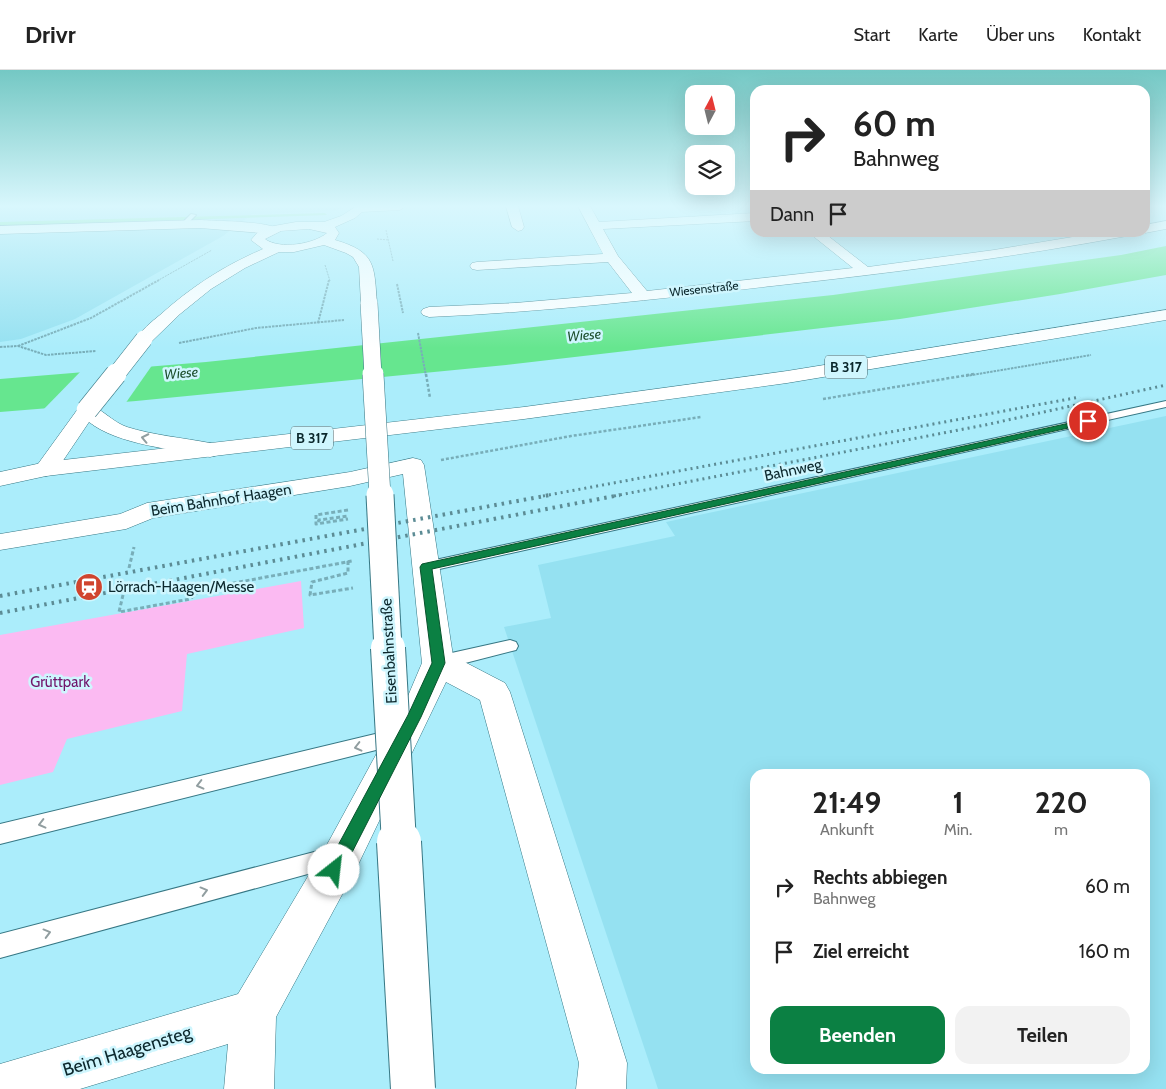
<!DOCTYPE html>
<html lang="de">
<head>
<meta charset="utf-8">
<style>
  body { margin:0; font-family:Cabin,sans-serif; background:#f2f2f2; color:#222; height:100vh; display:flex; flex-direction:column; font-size:19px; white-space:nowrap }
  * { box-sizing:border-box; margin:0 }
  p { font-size:16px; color:#767676 }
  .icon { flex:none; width:28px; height:28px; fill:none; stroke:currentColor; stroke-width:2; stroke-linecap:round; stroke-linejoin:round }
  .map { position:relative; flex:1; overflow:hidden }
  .details { position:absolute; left:750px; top:699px; width:400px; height:305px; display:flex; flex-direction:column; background:#fff; border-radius:15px; box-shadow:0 5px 20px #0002 }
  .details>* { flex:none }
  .guide { position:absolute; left:750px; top:15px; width:400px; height:152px; border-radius:15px; box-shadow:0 5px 20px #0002; background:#fff; color:#222; overflow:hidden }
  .needle { width:32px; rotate:7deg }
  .tools { position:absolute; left:685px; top:15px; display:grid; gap:10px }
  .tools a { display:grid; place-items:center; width:50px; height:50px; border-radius:10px; background:#fff; box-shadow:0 5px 20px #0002; font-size:25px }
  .pin { position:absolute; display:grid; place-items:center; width:42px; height:42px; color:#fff; margin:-21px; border:2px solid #fff; border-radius:50%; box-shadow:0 1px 5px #0007 }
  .me { position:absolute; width:55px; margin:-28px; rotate:29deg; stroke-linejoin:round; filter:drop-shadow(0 0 4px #0008) }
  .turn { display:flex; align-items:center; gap:18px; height:105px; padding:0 20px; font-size:22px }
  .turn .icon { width:65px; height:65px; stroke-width:2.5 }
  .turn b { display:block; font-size:35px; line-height:42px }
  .then { display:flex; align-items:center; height:48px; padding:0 20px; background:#0003; gap:10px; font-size:19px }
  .eta { display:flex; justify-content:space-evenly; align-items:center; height:85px; text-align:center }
  .eta b { font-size:30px; font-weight:700; line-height:35px }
  .button { display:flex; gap:10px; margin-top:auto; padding:10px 20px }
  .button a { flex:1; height:58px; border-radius:15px; background:#0b8043; color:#fff; font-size:20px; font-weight:700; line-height:58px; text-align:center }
  .button a+a { background:#f2f2f2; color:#222 }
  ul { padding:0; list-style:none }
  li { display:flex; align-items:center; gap:15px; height:65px; padding:0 20px }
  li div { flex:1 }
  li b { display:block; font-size:19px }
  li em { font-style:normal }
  header { display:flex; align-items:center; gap:30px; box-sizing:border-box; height:70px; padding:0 25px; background:#fff; border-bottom:1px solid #e0e0e0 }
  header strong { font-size:24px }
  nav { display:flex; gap:28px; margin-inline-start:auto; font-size:18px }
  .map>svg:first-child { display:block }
  .built { fill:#95e1f1; fill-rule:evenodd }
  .green { fill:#fbbaf2 }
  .water { fill:#66e68f }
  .pier { fill:#abedfb }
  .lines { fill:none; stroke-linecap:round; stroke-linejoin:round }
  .stream { fill:#66e68f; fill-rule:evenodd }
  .lane-casing { stroke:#367784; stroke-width:2 }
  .street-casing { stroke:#367784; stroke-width:1 }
  .secondary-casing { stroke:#367784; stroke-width:1 }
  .primary-casing { stroke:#367784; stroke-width:1 }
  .path-far3 { stroke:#78aeb9; stroke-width:1; stroke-dasharray:2 1; stroke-linecap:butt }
  .path-far2 { stroke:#78aeb9; stroke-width:2; stroke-dasharray:2.5 1; stroke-linecap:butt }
  .path-far1 { stroke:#78aeb9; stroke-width:2.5; stroke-dasharray:3 2; stroke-linecap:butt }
  .path { stroke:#78aeb9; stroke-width:3; stroke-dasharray:4 2.5; stroke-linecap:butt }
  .lane { fill:#fff; fill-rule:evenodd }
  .street { fill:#fff; fill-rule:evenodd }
  .secondary { fill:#fff; fill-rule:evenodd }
  .primary { fill:#fff; fill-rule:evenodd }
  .rail-far1 { stroke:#5c8c95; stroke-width:3; stroke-dasharray:2 4; stroke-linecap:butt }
  .rail { stroke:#5c8c95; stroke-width:4; stroke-dasharray:2.5 5; stroke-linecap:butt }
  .secondary-bridge-far4-casing { stroke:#367784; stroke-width:18; stroke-linecap:butt }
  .secondary-bridge-far3-casing { stroke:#367784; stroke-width:22; stroke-linecap:butt }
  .secondary-bridge-far2-casing { stroke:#367784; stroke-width:29; stroke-linecap:butt }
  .secondary-bridge-far1-casing { stroke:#367784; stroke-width:36; stroke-linecap:butt }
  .secondary-bridge-casing { stroke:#367784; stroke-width:46; stroke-linecap:butt }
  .secondary-bridge-far4 { stroke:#fff; stroke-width:17 }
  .secondary-bridge-far3 { stroke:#fff; stroke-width:21 }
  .secondary-bridge-far2 { stroke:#fff; stroke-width:27 }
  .secondary-bridge-far1 { stroke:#fff; stroke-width:34 }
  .secondary-bridge { stroke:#fff; stroke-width:44 }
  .oneway { stroke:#919ea0 }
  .route { fill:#0b8043; stroke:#07532c }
  .labels { text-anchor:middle; stroke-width:5; stroke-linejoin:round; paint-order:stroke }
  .far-street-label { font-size:12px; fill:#0b272c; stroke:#cff6fe }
  .far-water-label { font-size:14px; font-style:italic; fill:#1c4e2c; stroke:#cff6fe }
  .shield { fill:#cff6fe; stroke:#46656b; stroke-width:1 }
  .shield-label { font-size:14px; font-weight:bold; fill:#0b272c }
  .street-label { font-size:15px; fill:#0b272c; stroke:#cff6fe }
  .poi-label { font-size:15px; fill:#0b272c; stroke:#cff6fe; text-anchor:start }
  .park-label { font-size:15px; fill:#71156a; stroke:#cff6fe }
  .near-street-label { font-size:18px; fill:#0b272c; stroke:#cff6fe }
</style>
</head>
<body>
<header>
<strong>Drivr</strong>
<nav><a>Start</a><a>Karte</a><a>Über uns</a><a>Kontakt</a></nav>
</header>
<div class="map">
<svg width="1166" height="1019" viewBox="0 0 1166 1019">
  <rect width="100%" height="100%" fill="#abedfb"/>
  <!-- built -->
  <g class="built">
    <path d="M 0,136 L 345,136 L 336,141 L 252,144 L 223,166 L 75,249 L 21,269 L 0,272 Z"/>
    <path d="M 1166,346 L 1166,1019 L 658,1019 L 504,557 L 551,548 L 538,495 L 675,466 L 666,452 ZM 755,704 L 1145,704 L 1145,999 L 755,999 Z"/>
  </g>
  <!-- green -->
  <path class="green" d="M 301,511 L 304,558 L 187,584 L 182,641 L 67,669 L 53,702 L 0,715 L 0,565 Z"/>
  <!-- water -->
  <path class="water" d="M 1166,176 L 1166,205 L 1060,224 L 900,249 L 506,295 L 136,331 L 0,342 L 0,309 L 206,292 L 833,225 L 1121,185 Z"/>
  <!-- pier -->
  <path class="pier" d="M 153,294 L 125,334 L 42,341 L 82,300 Z"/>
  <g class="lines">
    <!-- stream -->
    <path class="stream" d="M 325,143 L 327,145 L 0,156 L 0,152 Z"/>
    <!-- lane casing -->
    <g class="lane-casing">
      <g id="lane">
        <path d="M 191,144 L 196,145 L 185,156 L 181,156 L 181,154 Z"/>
        <path d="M 1166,331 L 1166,337 L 426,502 L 421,500 L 419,497 L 421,494 L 426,492 Z"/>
        <path d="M 510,570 L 516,572 L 518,576 L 516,580 L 438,600 L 432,598 L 430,593 L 432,588 L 438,586 Z"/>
        <path d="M 396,659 L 403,661 L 405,667 L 403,673 L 396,675 L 0,774 L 0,754 Z"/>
        <path d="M 337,776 L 345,779 L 348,786 L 345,793 L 337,796 L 0,888 L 0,864 Z"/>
      </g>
    </g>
    <!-- street casing -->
    <g class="street-casing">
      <g id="street">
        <path d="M 357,136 L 406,136 L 400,140 L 361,142 L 357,141 L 355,138 Z"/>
        <path d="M 506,136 L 518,136 L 524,157 L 522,160 L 518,161 L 512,157 Z"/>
        <path d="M 578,136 L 590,136 L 599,152 L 755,143 L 755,151 L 603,159 L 618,186 L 647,221 L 853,198 L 808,162 L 823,162 L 868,197 L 994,180 L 1103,162 L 1133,162 L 1127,166 C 1009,188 891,203 772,216 C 658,229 544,242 429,247 L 423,245 L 421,242 L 423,239 L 429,237 L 515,233 L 632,223 L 608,192 L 477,200 L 472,199 L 470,196 L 472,193 L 477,192 L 603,184 Z"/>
        <path d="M 200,150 C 214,151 272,151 279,160 L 273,164 L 200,158 L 0,164 L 0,156 Z"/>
        <path d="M 1166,151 L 1166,159 L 1145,163 L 1144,162 L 1145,155 Z"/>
        <path d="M 413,388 L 421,390 L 424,395 L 453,586 L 505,613 L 510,622 L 627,993 L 626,1019 L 576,1019 L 579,993 L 480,630 L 446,612 L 357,797 L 276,947 L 274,1019 L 224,1019 L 228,974 L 80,1019 L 0,1019 L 0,994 L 238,924 L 329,771 L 408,626 L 422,593 L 403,404 L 350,416 L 153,448 L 126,459 L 0,480 L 0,464 L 120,444 L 147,433 L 350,402 Z"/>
      </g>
    </g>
    <!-- secondary casing -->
    <g class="secondary-casing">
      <g id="secondary">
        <path d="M 357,136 L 369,136 L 355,148 L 335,157 L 339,163 L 335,170 C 376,182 374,195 377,233 L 375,236 L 363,236 L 361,233 L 359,197 L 353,187 L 346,183 L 324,175 L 294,182 L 279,182 L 245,198 L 211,219 L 180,244 L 150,273 L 144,274 L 138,273 L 135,269 C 142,260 151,252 160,245 C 191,217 225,195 263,179 L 251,170 L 257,163 L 268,157 L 296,152 L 324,152 L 341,146 ZM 309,159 L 327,163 C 314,174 280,180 265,169 L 281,161 Z"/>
        <path d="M 87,334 C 102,338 112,352 127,357 C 152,365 184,368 210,373 L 218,375 L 221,380 L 218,385 L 210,387 C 174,379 118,375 89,352 L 54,404 L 46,406 L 38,404 L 35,399 L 38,394 L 80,336 Z"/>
      </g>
    </g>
    <!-- primary casing -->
    <g class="primary-casing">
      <path id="primary" d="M 1166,240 L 1166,250 L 787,313 L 524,349 L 46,406 L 0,416 L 0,402 L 46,392 L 524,337 L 787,301 Z"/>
    </g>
    <!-- path-far3 -->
    <g class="path-far3">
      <path d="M 386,160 L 393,191"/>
      <path d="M 377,169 L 389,170"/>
      <path d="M 325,195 L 330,211"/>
      <path d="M 157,211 L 212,180"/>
    </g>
    <!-- path-far2 -->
    <g class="path-far2">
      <path d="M 397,214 L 403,243"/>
      <path d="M 318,253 L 329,210"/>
      <path d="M 418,263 L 426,306"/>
      <path d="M 179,273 L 256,258 L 344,250"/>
      <path d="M 18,276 L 91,248 L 159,210"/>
      <path d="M 0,277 L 18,276 L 46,285 L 96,281"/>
      <path d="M 966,306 L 1091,285"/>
    </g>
    <!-- path-far1 -->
    <g class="path-far1">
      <path d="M 426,304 L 430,328"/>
      <path d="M 823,329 L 974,304"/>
      <path d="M 441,390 L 571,366 L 701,347"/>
    </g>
    <!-- path -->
    <g class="path">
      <path d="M 348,440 L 316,445 L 316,454 L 348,449"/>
      <path d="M 318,452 L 319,450 L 348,446"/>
      <path d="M 348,491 L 348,503 L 312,512 L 310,525 L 353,518"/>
      <path d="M 129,498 L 134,477"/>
      <path d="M 123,525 L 119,542 L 190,529 L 202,519 L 352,491"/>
    </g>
    <!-- lane -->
    <use href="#lane" class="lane"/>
    <!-- street -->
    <use href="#street" class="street"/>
    <!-- secondary -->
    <use href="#secondary" class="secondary"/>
    <!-- primary -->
    <use href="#primary" class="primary"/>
    <!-- rail-far1 -->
    <g class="rail-far1">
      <path d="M 543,426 L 1080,327"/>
      <path d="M 614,426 L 985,355 L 1166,315"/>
    </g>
    <!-- rail -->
    <g class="rail">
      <path d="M 0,526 L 550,425"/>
      <path d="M 0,543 L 620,425"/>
    </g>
    <!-- secondary-bridge-far4 casing -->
    <g class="secondary-bridge-far4-casing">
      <g id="secondary-bridge-far4">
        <path d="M 369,233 L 373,306"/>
        <path d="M 115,306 L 144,269"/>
      </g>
    </g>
    <!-- secondary-bridge-far3 casing -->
    <g class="secondary-bridge-far3-casing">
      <g id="secondary-bridge-far3">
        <path d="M 373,304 L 380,426"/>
        <path d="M 87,340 L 116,304"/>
      </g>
    </g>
    <!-- secondary-bridge-far2 casing -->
    <g class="secondary-bridge-far2-casing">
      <path id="secondary-bridge-far2" d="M 380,425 L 388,579"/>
    </g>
    <!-- secondary-bridge-far1 casing -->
    <g class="secondary-bridge-far1-casing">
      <path id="secondary-bridge-far1" d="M 388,578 L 399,773"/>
    </g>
    <!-- secondary-bridge casing -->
    <g class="secondary-bridge-casing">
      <path id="secondary-bridge" d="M 399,772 L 413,1019"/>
    </g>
    <!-- secondary-bridge-far4 -->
    <use href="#secondary-bridge-far4" class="secondary-bridge-far4"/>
    <!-- secondary-bridge-far3 -->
    <use href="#secondary-bridge-far3" class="secondary-bridge-far3"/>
    <!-- secondary-bridge-far2 -->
    <use href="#secondary-bridge-far2" class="secondary-bridge-far2"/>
    <!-- secondary-bridge-far1 -->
    <use href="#secondary-bridge-far1" class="secondary-bridge-far1"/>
    <!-- secondary-bridge -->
    <use href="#secondary-bridge" class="secondary-bridge"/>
  </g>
  <!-- one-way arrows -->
  <defs><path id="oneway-chevron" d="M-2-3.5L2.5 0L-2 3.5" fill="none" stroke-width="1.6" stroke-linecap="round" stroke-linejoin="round" transform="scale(1.25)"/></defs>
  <g class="oneway">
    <use href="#oneway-chevron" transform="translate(145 368) rotate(-168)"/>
    <use href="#oneway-chevron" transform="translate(358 677) rotate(166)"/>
    <use href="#oneway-chevron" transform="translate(200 715) rotate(166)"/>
    <use href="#oneway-chevron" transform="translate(42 754) rotate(166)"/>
    <use href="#oneway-chevron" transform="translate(204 821) rotate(-15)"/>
    <use href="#oneway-chevron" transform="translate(47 863) rotate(-15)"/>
  </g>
  <!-- sky -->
  <linearGradient id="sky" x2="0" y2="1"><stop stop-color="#74c8c4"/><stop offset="0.49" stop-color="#d9f7fd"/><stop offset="1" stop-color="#d9f7fd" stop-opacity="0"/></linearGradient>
  <rect width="1166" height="278" fill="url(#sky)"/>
  <!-- route -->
  <path class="route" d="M 1088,349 L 1092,351 L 1091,353 L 432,499 L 445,593 L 421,647 L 340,806 L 334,808 L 328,806 L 326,800 L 328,794 L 408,645 L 432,593 L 420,497 L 422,494 Z"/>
  <!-- icons -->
  <defs>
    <g id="station-disc" transform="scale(1.4375)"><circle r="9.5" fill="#d0442e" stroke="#cff6fe"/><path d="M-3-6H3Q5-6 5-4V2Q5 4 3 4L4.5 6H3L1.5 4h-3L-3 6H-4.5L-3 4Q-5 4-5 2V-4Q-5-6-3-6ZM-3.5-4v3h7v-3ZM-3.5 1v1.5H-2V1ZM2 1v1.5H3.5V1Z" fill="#fff"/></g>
  </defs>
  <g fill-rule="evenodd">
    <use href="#station-disc" x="89" y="517"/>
  </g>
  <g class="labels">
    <!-- far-street labels -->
    <g class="far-street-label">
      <text transform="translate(704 219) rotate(-6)" y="4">Wiesenstraße</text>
    </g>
    <!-- far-water labels -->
    <g class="far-water-label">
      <text transform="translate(584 265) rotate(-5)" y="5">Wiese</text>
      <text transform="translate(181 303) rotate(-5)" y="5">Wiese</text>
    </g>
    <!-- shield labels -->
    <g class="shield">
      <rect x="825" y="285.5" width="42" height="23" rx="4"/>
      <rect x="291" y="356.5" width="42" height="23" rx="4"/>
    </g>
    <g class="shield-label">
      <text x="846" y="302">B 317</text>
      <text x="312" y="373">B 317</text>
    </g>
    <!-- street labels -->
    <g class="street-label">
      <text transform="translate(793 400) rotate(-12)" y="5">Bahnweg</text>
      <text transform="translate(221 430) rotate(-9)" y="5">Beim Bahnhof Haagen</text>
      <text transform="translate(389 581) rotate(-93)" y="5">Eisenbahnstraße</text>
    </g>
    <!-- poi labels -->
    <g class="poi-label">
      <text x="108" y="522">Lörrach-Haagen/Messe</text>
    </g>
    <!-- park labels -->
    <g class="park-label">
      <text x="60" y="617">Grüttpark</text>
    </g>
    <!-- near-street labels -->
    <g class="near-street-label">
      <text transform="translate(127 981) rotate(-17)" y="6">Beim Haagensteg</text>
    </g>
  </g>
</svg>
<div class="tools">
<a><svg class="needle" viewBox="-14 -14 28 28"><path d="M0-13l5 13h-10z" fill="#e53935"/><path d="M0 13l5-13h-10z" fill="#767676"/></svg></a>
<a><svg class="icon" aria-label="layers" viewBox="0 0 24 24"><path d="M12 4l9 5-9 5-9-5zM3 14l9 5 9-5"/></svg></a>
</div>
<div class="pin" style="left:1088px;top:351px;background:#d93025"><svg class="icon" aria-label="arrive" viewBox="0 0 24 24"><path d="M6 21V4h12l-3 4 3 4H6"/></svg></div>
<svg class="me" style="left:334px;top:800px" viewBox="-20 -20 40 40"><circle r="19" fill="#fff"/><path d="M0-13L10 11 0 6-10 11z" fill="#0b8043"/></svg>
<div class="guide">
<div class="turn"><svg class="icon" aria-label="right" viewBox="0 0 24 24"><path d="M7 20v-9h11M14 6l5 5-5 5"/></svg><div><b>60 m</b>Bahnweg</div></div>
<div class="then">Dann<svg class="icon" aria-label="arrive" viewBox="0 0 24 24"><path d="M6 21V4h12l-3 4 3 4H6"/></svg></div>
</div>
<section class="details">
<div class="eta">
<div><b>21:49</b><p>Ankunft</p></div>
<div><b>1</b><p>Min.</p></div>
<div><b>220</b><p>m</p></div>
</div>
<ul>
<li><svg class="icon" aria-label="right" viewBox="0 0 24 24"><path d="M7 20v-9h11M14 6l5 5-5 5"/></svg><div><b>Rechts abbiegen</b><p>Bahnweg</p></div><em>60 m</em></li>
<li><svg class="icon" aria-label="arrive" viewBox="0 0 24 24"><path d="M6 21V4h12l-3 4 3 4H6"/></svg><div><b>Ziel erreicht</b></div><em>160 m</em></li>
</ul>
<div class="button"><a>Beenden</a><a>Teilen</a></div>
</section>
</div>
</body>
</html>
